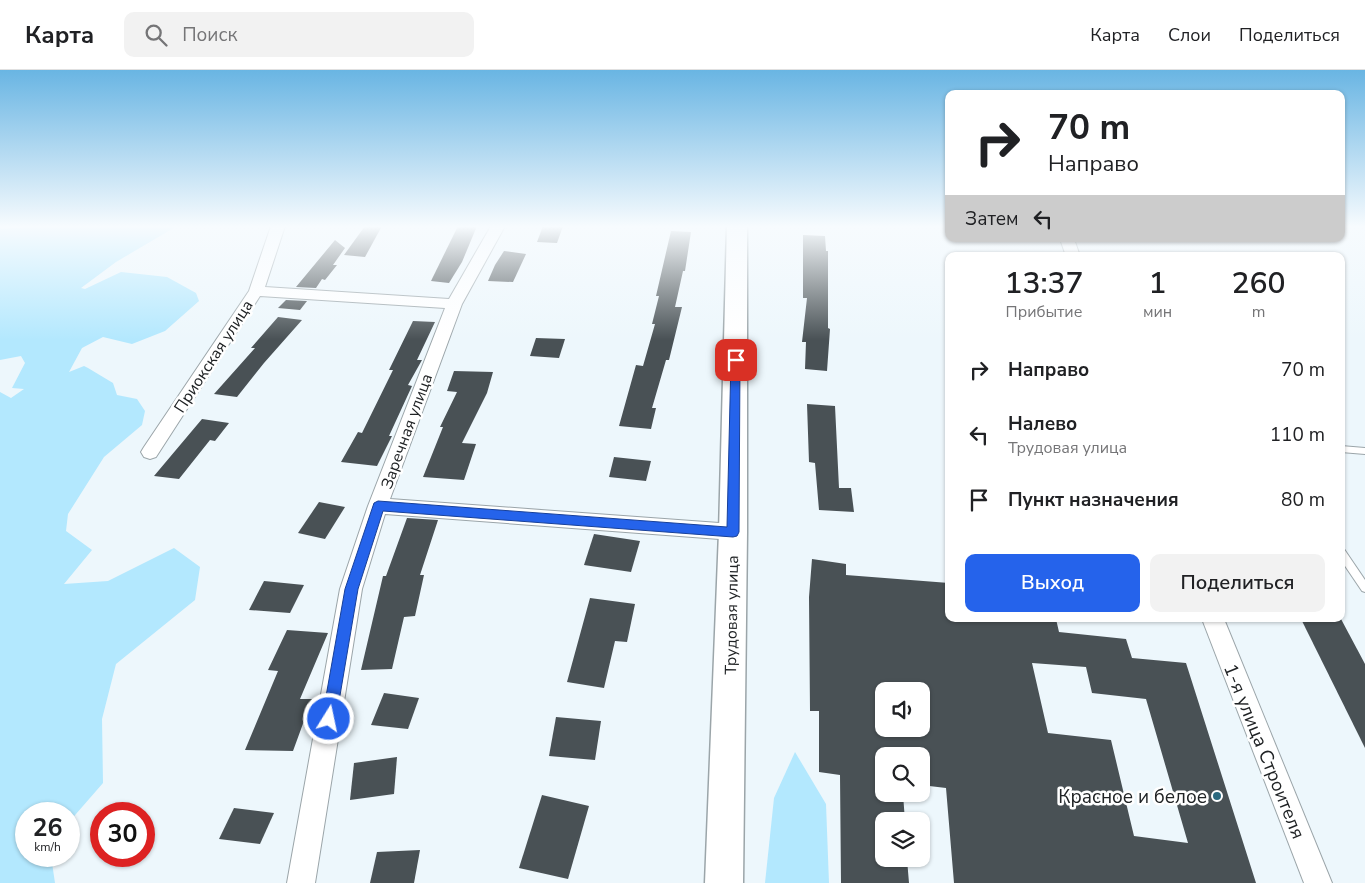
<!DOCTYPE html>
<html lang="ru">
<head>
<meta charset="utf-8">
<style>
  body { margin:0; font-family:"Nunito Sans",sans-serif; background:#f2f2f2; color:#202124; height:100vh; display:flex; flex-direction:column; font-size:19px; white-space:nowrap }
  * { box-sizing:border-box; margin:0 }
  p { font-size:16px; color:#757577 }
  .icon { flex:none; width:28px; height:28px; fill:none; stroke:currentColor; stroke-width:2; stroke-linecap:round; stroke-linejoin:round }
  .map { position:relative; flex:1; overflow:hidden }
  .panel { position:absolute; left:945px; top:182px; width:400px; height:370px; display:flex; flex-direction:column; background:#fff; border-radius:10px; box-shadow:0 1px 4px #0004 }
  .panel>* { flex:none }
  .top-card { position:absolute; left:945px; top:20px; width:400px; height:152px; border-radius:10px; box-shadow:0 1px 4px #0004; background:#fff; color:#202124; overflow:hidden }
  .buttons { position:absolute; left:875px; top:612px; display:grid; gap:10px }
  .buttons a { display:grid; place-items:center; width:55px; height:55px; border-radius:10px; background:#fff; box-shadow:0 1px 4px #0004; font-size:25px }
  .speed { position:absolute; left:15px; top:732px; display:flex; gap:10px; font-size:25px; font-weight:700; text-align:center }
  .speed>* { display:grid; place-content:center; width:65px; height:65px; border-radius:50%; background:#fff; box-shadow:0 1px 4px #0004; line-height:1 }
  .speed small { font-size:12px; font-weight:400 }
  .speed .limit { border:8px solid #d22; background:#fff; color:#111 }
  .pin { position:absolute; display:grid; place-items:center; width:42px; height:42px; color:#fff; margin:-21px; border-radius:10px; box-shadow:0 2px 8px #0006 }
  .me { position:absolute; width:55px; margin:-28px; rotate:10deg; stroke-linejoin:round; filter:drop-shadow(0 0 4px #0008) }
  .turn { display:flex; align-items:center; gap:18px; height:105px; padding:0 20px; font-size:22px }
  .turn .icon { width:65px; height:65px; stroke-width:2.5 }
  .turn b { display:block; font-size:35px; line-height:42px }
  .then { display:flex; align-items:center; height:48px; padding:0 20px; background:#0003; gap:10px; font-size:19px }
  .eta { display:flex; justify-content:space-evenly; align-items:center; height:85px; text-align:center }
  .eta b { font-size:30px; font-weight:600; line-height:35px }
  .button { display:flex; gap:10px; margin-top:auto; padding:10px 20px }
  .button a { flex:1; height:58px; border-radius:10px; background:#2563eb; color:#fff; font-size:20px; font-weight:600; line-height:58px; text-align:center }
  .button a+a { background:#f2f2f2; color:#202124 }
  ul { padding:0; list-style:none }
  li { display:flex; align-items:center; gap:15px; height:65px; padding:0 20px }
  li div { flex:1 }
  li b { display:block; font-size:19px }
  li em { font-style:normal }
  header { display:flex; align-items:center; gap:30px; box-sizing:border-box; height:70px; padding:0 25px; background:#fff; border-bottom:1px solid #e0e0e0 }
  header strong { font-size:24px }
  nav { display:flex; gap:28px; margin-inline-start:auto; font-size:18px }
  .search { width:350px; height:45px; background:#f2f2f2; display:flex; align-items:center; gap:12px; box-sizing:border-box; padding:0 18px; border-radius:10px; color:#757577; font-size:19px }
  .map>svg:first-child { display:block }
  .green { fill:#b3e8fe }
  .building { fill:#495155; fill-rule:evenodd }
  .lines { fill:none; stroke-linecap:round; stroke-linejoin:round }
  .lane-casing { stroke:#9ba5a9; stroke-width:2 }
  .street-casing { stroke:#9ba5a9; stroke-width:2 }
  .secondary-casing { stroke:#9ba5a9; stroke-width:3 }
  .lane { fill:#fff; fill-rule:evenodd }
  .street { fill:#fff; fill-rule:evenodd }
  .secondary { fill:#fff; fill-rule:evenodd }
  .route { fill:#2563eb; stroke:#184099 }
  .poi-dot { fill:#2b697f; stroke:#fff; stroke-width:2 }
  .labels { text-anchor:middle; stroke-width:5; stroke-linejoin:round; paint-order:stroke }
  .street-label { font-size:16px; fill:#202325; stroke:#fff }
  .near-street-label { font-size:19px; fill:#202325; stroke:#fff }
  .near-poi-label { font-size:19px; fill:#202325; stroke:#fff; text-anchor:end }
</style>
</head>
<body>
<header>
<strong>Карта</strong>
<div class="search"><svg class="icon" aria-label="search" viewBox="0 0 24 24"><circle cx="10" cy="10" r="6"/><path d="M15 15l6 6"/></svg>Поиск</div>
<nav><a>Карта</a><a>Слои</a><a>Поделиться</a></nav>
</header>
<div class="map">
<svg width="1365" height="813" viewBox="0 0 1365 813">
  <rect width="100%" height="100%" fill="#edf7fc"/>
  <!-- green -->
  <g class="green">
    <path d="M 41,156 L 177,156 L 116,192 L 81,218 L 85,219 L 121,202 L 167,207 L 196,223 L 199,231 L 165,261 L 132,274 L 103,267 L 82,278 L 69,302 L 84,296 L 88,298 L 113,313 L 117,325 L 137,329 L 145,341 L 142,355 L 104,387 L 68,444 L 66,461 L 92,480 L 64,514 L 108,511 L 174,478 L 200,497 L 195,530 L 116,594 L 102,649 L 103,713 L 69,752 L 69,744 L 26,744 L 26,786 L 51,786 L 55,813 L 0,813 L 0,322 L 11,328 L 24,319 L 12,318 L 25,293 L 21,286 L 0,290 L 0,159 Z"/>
    <path d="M 795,682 L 826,734 L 829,813 L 765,813 L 774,728 Z"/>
  </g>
  <!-- building -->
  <g class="building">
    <path d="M 365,156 L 382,156 L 365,187 L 344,185 Z"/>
    <path d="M 458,156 L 477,156 L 462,192 L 449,213 L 431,211 Z"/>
    <path d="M 543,156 L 563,156 L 557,173 L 537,172 Z"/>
    <path d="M 671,161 L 691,162 L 685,201 L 683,201 L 675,237 L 682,237 L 669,290 L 666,290 L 652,338 L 656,338 L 651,359 L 619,356 L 636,295 L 643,296 L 655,254 L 652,254 L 659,226 L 656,226 Z"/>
    <path d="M 803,165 L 825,166 L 826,181 L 828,181 L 828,258 L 830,259 L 827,301 L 805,299 L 806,272 L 802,272 L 807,228 L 803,228 Z"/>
    <path d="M 335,170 L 345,178 L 333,195 L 337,195 L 325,210 L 322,209 L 316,218 L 296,217 Z"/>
    <path d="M 504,181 L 526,184 L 513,212 L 488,211 L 495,195 Z"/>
    <path d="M 286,230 L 307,231 L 300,240 L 278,238 Z"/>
    <path d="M 278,247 L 302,250 L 264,293 L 237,327 L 214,324 L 255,278 L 251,278 Z"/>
    <path d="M 413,251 L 435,252 L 417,290 L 422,290 L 408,315 L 412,316 L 389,366 L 392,366 L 377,396 L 341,392 L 358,362 L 362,363 L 393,300 L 389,300 Z"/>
    <path d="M 536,268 L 565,269 L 559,288 L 530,286 Z"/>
    <path d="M 454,301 L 493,302 L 487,323 L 462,373 L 476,374 L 464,410 L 423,407 L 443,357 L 440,357 L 457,322 L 447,321 Z"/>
    <path d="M 807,334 L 835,336 L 839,418 L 851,418 L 854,442 L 819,440 L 815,393 L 809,392 Z"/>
    <path d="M 202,349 L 229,353 L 215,371 L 210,370 L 179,409 L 154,406 Z"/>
    <path d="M 614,387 L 651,391 L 646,411 L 609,407 Z"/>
    <path d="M 319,432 L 345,437 L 325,469 L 298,463 Z"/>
    <path d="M 407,448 L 438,450 L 420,505 L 424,505 L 415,546 L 404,547 L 392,599 L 361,600 L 383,506 L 386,506 Z"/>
    <path d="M 594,464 L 640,471 L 631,502 L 584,495 Z"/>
    <path d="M 812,489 L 846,494 L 846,505 L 949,513 L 949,549 L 1056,549 L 1059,562 L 1126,569 L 1132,588 L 1186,593 L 1256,813 L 954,813 L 946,718 L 921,715 L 921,686 L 884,686 L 884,724 L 903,724 L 905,751 L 884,751 L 884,789 L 907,789 L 909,813 L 841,813 L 840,705 L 819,702 L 819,641 L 810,641 L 809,527 ZM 1032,593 L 1086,597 L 1092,623 L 1146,629 L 1188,773 L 1134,766 L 1111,670 L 1048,663 ZM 884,621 L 921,621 L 921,659 L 884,659 Z"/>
    <path d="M 264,511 L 304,515 L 290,543 L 249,540 Z"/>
    <path d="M 590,528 L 635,534 L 627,572 L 615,571 L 604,618 L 567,612 Z"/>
    <path d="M 1301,549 L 1341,549 L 1365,594 L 1365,678 Z"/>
    <path d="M 287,560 L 328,563 L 300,629 L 312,629 L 293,681 L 245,680 L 278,601 L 268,600 Z"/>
    <path d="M 384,623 L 419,628 L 408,659 L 371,655 Z"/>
    <path d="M 556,647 L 601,651 L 595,690 L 549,686 Z"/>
    <path d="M 397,687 L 394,724 L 350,730 L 354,693 Z"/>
    <path d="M 542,725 L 589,736 L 568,809 L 519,798 Z"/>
    <path d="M 234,738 L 274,743 L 260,774 L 219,769 Z"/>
    <path d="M 420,780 L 414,813 L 370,813 L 377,782 Z"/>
  </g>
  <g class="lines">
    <!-- lane casing -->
    <g class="lane-casing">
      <g id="lane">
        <path d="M 1341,376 L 1365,378 L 1365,384 L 1341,382 Z"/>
        <path d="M 1341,478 L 1344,479 L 1365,510 L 1365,522 L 1362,521 L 1341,490 Z"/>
      </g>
    </g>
    <!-- street casing -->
    <g class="street-casing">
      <g id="street">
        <path d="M 271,156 L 285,156 L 265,217 L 449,229 L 491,156 L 505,156 L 462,234 L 390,429 L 733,454 L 740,456 L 743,462 L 740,468 L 733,470 L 385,444 L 362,519 L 315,813 L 287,813 L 340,519 L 368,436 L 445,238 L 260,226 L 156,387 L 150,389 L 144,387 L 141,382 L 144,377 L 249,221 Z"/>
        <path d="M 1060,169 L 1074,169 L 1080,186 L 1066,186 Z"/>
        <path d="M 1202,549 L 1224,549 L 1332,813 L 1304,813 Z"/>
      </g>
    </g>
    <!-- secondary casing -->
    <g class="secondary-casing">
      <path id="secondary" d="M 727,156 L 747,156 L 747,462 L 743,813 L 705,813 L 719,462 Z"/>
    </g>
    <!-- lane -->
    <use href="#lane" class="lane"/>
    <!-- street -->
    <use href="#street" class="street"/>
    <!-- secondary -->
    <use href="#secondary" class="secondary"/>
  </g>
  <!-- sky -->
  <linearGradient id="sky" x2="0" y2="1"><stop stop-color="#69b5e3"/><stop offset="0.58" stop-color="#f7fbfe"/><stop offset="1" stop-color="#f7fbfe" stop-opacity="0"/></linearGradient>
  <rect width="1365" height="270" fill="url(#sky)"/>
  <!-- route -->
  <path class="route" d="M 736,287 L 740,290 L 739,462 L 737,466 L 733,467 L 383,441 L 358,519 L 336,649 L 334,654 L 329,656 L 324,654 L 322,649 L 345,519 L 374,433 L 378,431 L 727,457 L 731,290 Z"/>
  <!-- markers -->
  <circle class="poi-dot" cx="1217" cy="726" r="5"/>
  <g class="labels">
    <!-- street labels -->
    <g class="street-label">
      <text transform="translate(213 286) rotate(-57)" y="6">Приокская улица</text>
      <text transform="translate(406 361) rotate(-70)" y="6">Заречная улица</text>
      <text transform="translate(731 545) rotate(-89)" y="6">Трудовая улица</text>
    </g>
    <!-- near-street labels -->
    <g class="near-street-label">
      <text transform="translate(1265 681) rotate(68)" y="7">1-я улица Строителя</text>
    </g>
    <!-- near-poi labels -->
    <g class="near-poi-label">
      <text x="1207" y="733">Красное и белое</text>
    </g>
  </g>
</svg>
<div class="buttons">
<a><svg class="icon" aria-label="sound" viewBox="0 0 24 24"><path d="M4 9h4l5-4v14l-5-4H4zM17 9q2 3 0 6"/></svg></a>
<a><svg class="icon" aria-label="search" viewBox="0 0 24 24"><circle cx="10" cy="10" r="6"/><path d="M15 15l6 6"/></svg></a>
<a><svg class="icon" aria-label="layers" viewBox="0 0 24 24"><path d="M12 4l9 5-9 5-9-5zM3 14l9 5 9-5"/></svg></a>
</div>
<div class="speed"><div>26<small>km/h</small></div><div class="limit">30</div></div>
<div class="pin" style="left:736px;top:290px;background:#d93025"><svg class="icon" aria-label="arrive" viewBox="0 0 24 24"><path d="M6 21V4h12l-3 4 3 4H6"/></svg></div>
<svg class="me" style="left:329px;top:649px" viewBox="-20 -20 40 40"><circle r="17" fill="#2563eb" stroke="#fff" stroke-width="3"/><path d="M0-11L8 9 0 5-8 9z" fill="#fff"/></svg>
<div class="top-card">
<div class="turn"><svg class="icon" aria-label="right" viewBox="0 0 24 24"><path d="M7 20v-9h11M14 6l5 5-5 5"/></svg><div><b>70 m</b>Направо</div></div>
<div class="then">Затем<svg class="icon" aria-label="left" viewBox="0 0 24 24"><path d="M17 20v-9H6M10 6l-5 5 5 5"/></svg></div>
</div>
<section class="panel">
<div class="eta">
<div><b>13:37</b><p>Прибытие</p></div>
<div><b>1</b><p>мин</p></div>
<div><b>260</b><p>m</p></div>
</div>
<ul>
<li><svg class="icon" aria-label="right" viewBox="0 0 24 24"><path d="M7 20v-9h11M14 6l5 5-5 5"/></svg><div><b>Направо</b></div><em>70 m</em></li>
<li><svg class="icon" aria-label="left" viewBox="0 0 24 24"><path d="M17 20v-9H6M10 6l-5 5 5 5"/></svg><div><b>Налево</b><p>Трудовая улица</p></div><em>110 m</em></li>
<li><svg class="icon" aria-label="arrive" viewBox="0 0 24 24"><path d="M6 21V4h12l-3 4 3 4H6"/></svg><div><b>Пункт назначения</b></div><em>80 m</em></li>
</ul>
<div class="button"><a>Выход</a><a>Поделиться</a></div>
</section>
</div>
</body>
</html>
